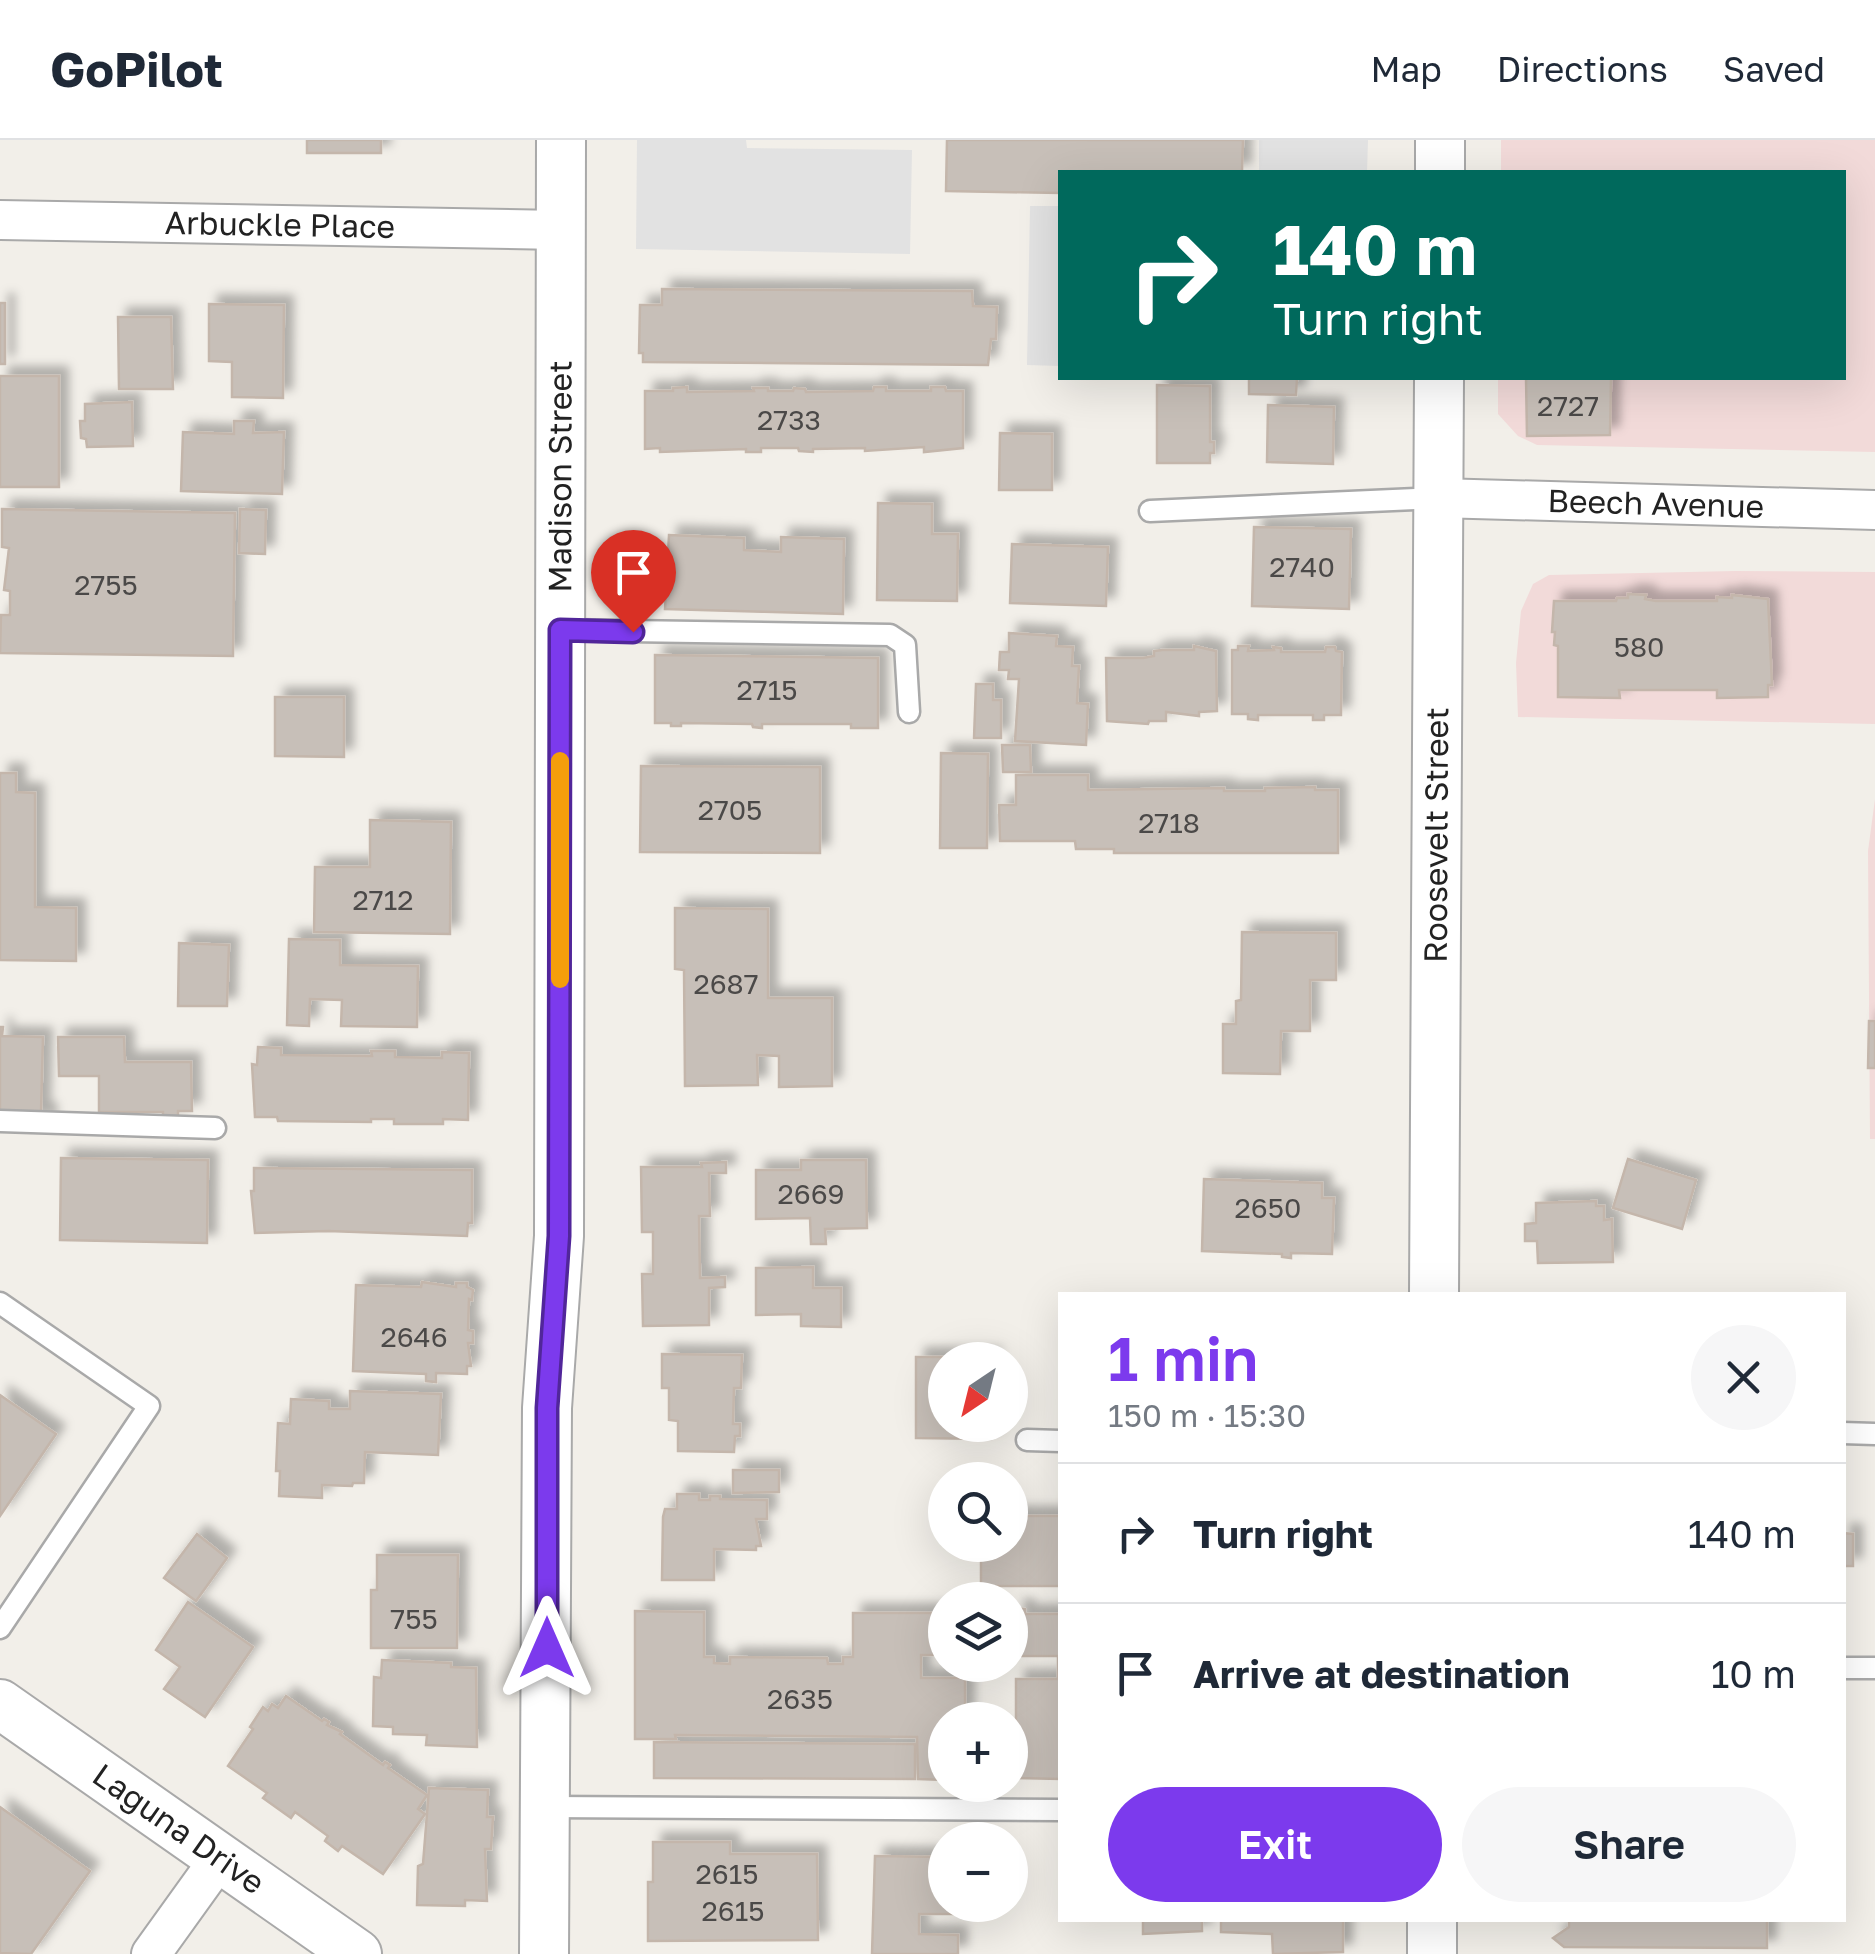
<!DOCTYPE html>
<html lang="en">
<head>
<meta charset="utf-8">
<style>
  body { margin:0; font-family:"Golos Text",sans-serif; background:#f6f6f7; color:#1f2937; height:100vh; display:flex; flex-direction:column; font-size:38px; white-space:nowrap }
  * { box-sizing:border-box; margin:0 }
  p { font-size:32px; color:#747a83 }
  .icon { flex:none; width:55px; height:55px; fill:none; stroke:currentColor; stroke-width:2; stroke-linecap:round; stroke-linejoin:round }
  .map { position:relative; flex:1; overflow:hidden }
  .panel { position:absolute; left:1058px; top:1152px; width:788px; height:630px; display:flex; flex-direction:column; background:#fff; border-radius:0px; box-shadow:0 10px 40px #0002 }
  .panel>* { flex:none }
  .top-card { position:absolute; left:1058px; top:30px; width:788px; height:210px; border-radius:0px; box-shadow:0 10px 40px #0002; background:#00695c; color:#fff; overflow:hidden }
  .needle { width:65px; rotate:215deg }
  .fabs { position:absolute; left:928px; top:1202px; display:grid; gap:20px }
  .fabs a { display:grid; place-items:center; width:100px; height:100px; border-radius:50%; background:#fff; box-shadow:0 10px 40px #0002; font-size:50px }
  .pin { position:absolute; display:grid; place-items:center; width:85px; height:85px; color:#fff; margin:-102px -42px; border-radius:50% 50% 50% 0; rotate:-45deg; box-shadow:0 0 10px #0007 }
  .pin .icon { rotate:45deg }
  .me { position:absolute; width:110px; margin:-55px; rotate:0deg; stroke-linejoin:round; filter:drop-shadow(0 0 8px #0008) }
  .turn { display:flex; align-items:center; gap:35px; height:210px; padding:0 50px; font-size:45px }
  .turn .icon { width:130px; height:130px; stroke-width:2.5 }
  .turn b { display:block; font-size:70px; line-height:85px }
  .round { display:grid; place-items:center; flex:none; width:105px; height:105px; border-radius:52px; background:#f6f6f7 }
  .headline { display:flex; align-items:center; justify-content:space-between; height:170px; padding:0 50px }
  h1 { font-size:60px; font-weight:600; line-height:75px; color:#7c3aed }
  .primary-button { display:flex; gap:20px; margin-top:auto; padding:20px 50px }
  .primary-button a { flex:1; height:115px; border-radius:60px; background:#7c3aed; color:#fff; font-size:40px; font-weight:600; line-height:115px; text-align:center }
  .primary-button a+a { background:#f6f6f7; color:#1f2937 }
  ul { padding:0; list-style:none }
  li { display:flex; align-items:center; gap:30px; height:140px; padding:0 50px; border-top:2px solid #e0e1e3 }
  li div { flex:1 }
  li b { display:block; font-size:38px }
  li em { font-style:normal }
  header { display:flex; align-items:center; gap:60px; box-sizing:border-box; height:140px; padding:0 50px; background:#fff; border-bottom:2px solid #e0e1e3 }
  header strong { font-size:48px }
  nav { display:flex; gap:55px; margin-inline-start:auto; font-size:35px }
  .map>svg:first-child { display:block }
  .commercial { fill:#f2dad9 }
  .parking { fill:#e2e2e2 }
  .building { fill:#c7bfb8; stroke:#c4b6ab; stroke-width:2.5; filter:url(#shadow) }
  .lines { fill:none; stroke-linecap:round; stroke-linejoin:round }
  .service-casing { stroke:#a9a9a9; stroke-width:25 }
  .minor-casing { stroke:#a9a9a9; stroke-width:42 }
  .tertiary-casing { stroke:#a9a9a9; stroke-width:52 }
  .service { stroke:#fff; stroke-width:20 }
  .minor { stroke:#fff; stroke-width:38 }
  .tertiary { stroke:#fff; stroke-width:48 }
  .route-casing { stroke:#51269a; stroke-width:25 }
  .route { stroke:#7c3aed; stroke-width:18 }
  .slow { stroke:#f59e0b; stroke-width:18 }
  .labels { text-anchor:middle; stroke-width:9; stroke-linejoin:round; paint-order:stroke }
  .number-label { font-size:28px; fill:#4b4948 }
  .street-label { font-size:32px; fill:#222; stroke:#fff }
</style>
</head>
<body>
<header>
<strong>GoPilot</strong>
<nav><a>Map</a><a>Directions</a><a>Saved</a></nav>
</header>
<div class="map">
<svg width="1875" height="1814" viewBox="0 0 1875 1814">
  <defs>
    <filter id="shadow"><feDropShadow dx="9" dy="-9" stdDeviation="5" flood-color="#0004"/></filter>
  </defs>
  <rect width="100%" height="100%" fill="#f2efe9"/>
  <!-- commercial -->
  <g class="commercial">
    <path d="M 1501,0 L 1875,0 L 1875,312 L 1537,305 L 1518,296 L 1498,274 L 1498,238 L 1842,238 L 1842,32 L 1501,32 Z"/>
    <path d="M 1735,431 L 1875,432 L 1875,584 L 1518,577 L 1516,523 L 1521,471 L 1533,444 L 1549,435 Z"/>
    <path d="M 1875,659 L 1875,999 L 1870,999 L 1868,711 Z"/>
  </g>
  <!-- parking -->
  <g class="parking">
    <path d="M 637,0 L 746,0 L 747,8 L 912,10 L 910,114 L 636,109 Z"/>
    <path d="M 1259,0 L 1368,0 L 1367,32 L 1259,32 Z"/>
    <path d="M 1030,66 L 1060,66 L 1060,226 L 1027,225 Z"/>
  </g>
  <!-- building -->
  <g class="building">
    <rect x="307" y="0" width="74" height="13"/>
    <path d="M 947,0 L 1243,0 L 1242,32 L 1060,32 L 1060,53 L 946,51 Z"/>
    <path d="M 662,149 L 972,151 L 973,166 L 997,167 L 996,199 L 991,199 L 988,225 L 643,222 L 643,213 L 639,213 L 640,165 L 662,165 Z"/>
    <rect x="0" y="163" width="5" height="61"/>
    <path d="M 209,164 L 284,165 L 283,258 L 232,257 L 232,222 L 209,221 Z"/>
    <path d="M 118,177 L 171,177 L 173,249 L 119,249 Z"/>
    <rect x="0" y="236" width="59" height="111"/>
    <path d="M 1249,238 L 1297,238 L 1296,255 L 1249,254 Z"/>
    <path d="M 1526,238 L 1611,238 L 1610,295 L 1527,296 Z"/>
    <path d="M 1157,245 L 1210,246 L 1210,302 L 1214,302 L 1214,313 L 1210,313 L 1210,323 L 1157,323 Z"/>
    <path d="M 687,247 L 687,252 L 754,251 L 753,248 L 768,248 L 768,251 L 793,251 L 794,248 L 805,249 L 806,252 L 873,251 L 874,247 L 886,247 L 886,251 L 931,251 L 931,247 L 945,247 L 946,251 L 963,251 L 963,308 L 924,312 L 924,307 L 865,311 L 865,308 L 813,309 L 813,312 L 799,311 L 798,308 L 761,308 L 761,312 L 746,312 L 746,309 L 660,312 L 660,308 L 645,309 L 645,251 L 673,251 L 673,248 Z"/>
    <path d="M 132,262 L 133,306 L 87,307 L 86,299 L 81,298 L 80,281 L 85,281 L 85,264 Z"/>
    <path d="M 1268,265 L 1334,267 L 1333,324 L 1267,322 Z"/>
    <path d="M 234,281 L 254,281 L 253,293 L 284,292 L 282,354 L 181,351 L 183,292 L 234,294 Z"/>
    <path d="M 1000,293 L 1052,294 L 1052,350 L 999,350 Z"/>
    <path d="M 878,363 L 932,364 L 932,394 L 958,394 L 957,461 L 877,460 Z"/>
    <path d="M 2,369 L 235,373 L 233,516 L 0,513 L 1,475 L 10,475 L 10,451 L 4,450 L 9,408 L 2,407 Z"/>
    <path d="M 240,369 L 266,370 L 265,414 L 239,413 Z"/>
    <path d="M 1254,387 L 1351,389 L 1349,469 L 1252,466 Z"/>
    <path d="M 669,395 L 744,398 L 744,410 L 781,412 L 781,397 L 844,399 L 843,474 L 665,469 Z"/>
    <path d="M 1012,404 L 1108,407 L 1106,466 L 1010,463 Z"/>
    <path d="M 1628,454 L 1646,455 L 1645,459 L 1656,461 L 1717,461 L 1717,457 L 1732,458 L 1732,455 L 1768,459 L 1772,545 L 1768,545 L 1768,557 L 1717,558 L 1717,550 L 1619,550 L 1620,558 L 1558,557 L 1558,506 L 1554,505 L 1555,492 L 1552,492 L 1554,461 L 1616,461 L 1617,458 L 1628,458 Z"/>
    <path d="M 1009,493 L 1057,496 L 1056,506 L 1073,507 L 1072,526 L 1079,526 L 1077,563 L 1088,564 L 1086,605 L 1015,601 L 1019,539 L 1008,539 L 1009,530 L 999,530 L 1000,512 L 1009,512 Z"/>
    <path d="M 1194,506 L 1216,511 L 1217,571 L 1199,572 L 1199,576 L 1166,572 L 1166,581 L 1149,581 L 1148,584 L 1107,581 L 1106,518 L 1143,518 L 1154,516 L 1154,511 L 1162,510 L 1194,510 Z"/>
    <path d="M 1238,506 L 1249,506 L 1248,511 L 1274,510 L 1273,507 L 1281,508 L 1281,512 L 1325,512 L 1326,507 L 1335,507 L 1336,511 L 1342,512 L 1341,575 L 1324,575 L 1324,580 L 1313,580 L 1313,575 L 1258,575 L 1258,580 L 1248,579 L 1248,574 L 1232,574 L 1232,510 L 1238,510 Z"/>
    <path d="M 655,515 L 878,518 L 878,588 L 851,588 L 851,584 L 762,584 L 762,588 L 753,587 L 752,584 L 681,583 L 681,586 L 671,586 L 671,583 L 655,583 Z"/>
    <path d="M 976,544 L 993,544 L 993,560 L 1001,560 L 1001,598 L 974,598 Z"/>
    <path d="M 275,557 L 344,557 L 344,617 L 275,616 Z"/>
    <path d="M 1002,605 L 1030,605 L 1031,632 L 1003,632 Z"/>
    <path d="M 941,613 L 988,614 L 987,708 L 940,708 Z"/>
    <path d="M 641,626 L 820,627 L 820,713 L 640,712 Z"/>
    <path d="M 0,633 L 16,633 L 16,652 L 35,653 L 35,767 L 76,768 L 76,821 L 0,820 Z"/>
    <path d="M 1016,635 L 1088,635 L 1088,650 L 1224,648 L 1224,651 L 1265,651 L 1265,648 L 1315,647 L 1315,650 L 1338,650 L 1338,713 L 1114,713 L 1114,709 L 1076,709 L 1075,701 L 1000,701 L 999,665 L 1016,665 Z"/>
    <path d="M 370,680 L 451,682 L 450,794 L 314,792 L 315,727 L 370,727 Z"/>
    <path d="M 675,768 L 768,769 L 768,858 L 832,858 L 832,946 L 779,947 L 779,916 L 757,915 L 758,945 L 685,946 L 684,830 L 675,829 Z"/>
    <path d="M 1242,792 L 1336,793 L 1336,840 L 1310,840 L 1310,891 L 1281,891 L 1280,934 L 1223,933 L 1223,884 L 1236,884 L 1236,861 L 1241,860 Z"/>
    <path d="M 289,799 L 340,800 L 340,825 L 418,826 L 417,887 L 341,886 L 342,860 L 310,859 L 309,886 L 287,885 Z"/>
    <path d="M 179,803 L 229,805 L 227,866 L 178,866 Z"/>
    <path d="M 1869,881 L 1875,881 L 1875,928 L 1868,928 Z"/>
    <path d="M 0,887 L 3,887 L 2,896 L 43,897 L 41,972 L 47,972 L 48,983 L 0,981 Z"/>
    <path d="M 58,897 L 124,897 L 125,922 L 191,922 L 192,971 L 178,971 L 178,978 L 163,978 L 163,972 L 99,972 L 99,936 L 59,936 Z"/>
    <path d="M 258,907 L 281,908 L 281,915 L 372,916 L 371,911 L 395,911 L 395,917 L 442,918 L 442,912 L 469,913 L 468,980 L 443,979 L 443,984 L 394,984 L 394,979 L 371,979 L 371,982 L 278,981 L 277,977 L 255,977 L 252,924 L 257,925 Z"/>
    <path d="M 61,1018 L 208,1020 L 207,1103 L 60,1100 Z"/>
    <path d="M 1628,1019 L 1696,1040 L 1682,1089 L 1613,1068 Z"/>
    <path d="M 801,1020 L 866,1020 L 867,1088 L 825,1089 L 826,1104 L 811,1104 L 810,1078 L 756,1079 L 756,1030 L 801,1030 Z"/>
    <path d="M 726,1022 L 726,1033 L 709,1033 L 710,1076 L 699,1076 L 700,1138 L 725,1137 L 725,1147 L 709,1148 L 709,1185 L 643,1186 L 642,1134 L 653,1134 L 653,1092 L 642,1092 L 641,1027 L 702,1027 L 701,1023 Z"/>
    <path d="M 254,1028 L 472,1030 L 472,1083 L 468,1083 L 467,1096 L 328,1091 L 255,1093 L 251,1051 L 254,1051 Z"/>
    <path d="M 1204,1039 L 1322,1043 L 1322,1058 L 1334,1058 L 1332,1114 L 1291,1113 L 1291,1118 L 1282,1117 L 1282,1114 L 1202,1111 Z"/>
    <path d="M 1596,1061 L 1596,1066 L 1604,1066 L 1604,1080 L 1612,1079 L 1613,1122 L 1538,1123 L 1537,1101 L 1525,1101 L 1525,1084 L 1536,1083 L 1536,1063 Z"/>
    <path d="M 813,1127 L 813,1148 L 841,1148 L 841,1187 L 801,1186 L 801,1174 L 756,1175 L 756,1128 Z"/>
    <path d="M 422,1142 L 456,1147 L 456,1143 L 467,1143 L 467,1147 L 473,1150 L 472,1160 L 469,1159 L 468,1190 L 473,1191 L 473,1203 L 468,1203 L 471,1226 L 467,1226 L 467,1234 L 436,1233 L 436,1242 L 426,1241 L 426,1234 L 353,1231 L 356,1145 L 421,1147 Z"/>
    <path d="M 662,1214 L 742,1215 L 741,1248 L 734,1248 L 733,1284 L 740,1284 L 740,1296 L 735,1296 L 734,1312 L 678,1311 L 678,1281 L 669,1280 L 669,1248 L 662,1248 Z"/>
    <path d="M 916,1217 L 992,1217 L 992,1220 L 945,1220 L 945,1285 L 991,1285 L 991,1299 L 916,1298 Z"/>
    <path d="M 350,1251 L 441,1254 L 438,1315 L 365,1312 L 364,1343 L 353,1343 L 352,1346 L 322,1345 L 322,1358 L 279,1356 L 280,1331 L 276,1331 L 278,1283 L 290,1284 L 291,1259 L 329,1261 L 329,1269 L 350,1269 Z"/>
    <path d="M 0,1255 L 56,1294 L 0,1376 Z"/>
    <path d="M 733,1330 L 779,1330 L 779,1352 L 733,1353 Z"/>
    <path d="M 677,1354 L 699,1354 L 699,1360 L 710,1360 L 710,1356 L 720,1356 L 720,1359 L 767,1360 L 767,1379 L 756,1379 L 761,1406 L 756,1406 L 756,1410 L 714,1409 L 714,1440 L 662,1440 L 663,1377 L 665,1369 L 677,1369 Z"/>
    <path d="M 1010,1376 L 1060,1376 L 1060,1446 L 981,1446 L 981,1405 L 1010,1405 Z"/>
    <path d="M 1842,1393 L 1853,1394 L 1853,1426 L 1842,1426 Z"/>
    <path d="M 197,1394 L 227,1418 L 196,1461 L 164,1438 Z"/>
    <path d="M 377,1415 L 458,1415 L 457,1508 L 371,1508 L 371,1450 L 377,1450 Z"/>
    <path d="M 188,1462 L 253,1507 L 205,1577 L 164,1549 L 180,1527 L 156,1510 Z"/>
    <path d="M 1016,1468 L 1025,1469 L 1025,1474 L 1060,1474 L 1060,1639 L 1016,1638 L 1016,1539 L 1058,1539 L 1058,1516 L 1016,1516 Z"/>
    <path d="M 635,1471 L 704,1472 L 704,1517 L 714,1517 L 714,1523 L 730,1524 L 730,1517 L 827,1518 L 828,1524 L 843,1524 L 843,1517 L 853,1517 L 853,1473 L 945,1473 L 945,1515 L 921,1515 L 921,1538 L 965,1538 L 965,1580 L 945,1580 L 945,1640 L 918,1639 L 917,1597 L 675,1595 L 676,1599 L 635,1599 Z"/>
    <path d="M 382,1520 L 451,1523 L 451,1527 L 476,1528 L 477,1607 L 426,1605 L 427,1595 L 393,1594 L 393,1587 L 373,1586 L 374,1537 L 381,1538 Z"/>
    <path d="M 286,1556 L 322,1581 L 324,1579 L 329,1582 L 327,1585 L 342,1592 L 340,1594 L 383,1625 L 385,1622 L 390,1625 L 388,1628 L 427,1655 L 418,1669 L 425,1674 L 383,1734 L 342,1706 L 338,1711 L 325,1701 L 328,1696 L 295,1672 L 291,1678 L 263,1658 L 267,1653 L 228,1626 L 253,1589 L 250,1587 L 263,1567 L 268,1571 L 272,1564 L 278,1568 Z"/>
    <path d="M 654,1602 L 915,1604 L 915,1639 L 654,1638 Z"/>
    <path d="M 429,1648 L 488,1650 L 487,1677 L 493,1677 L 491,1709 L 485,1709 L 487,1761 L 465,1760 L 465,1766 L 417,1765 L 418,1726 L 423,1724 Z"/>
    <path d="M 0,1667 L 90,1731 L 31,1814 L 0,1813 Z"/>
    <path d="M 653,1702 L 730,1702 L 730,1714 L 817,1714 L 818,1800 L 648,1801 L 648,1742 L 653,1742 Z"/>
    <path d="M 875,1716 L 945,1717 L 945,1765 L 954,1765 L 954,1774 L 919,1774 L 919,1794 L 958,1795 L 958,1814 L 872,1814 Z"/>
    <path d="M 1143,1780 L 1202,1780 L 1202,1791 L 1143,1794 Z"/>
    <path d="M 1221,1780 L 1343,1780 L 1343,1812 L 1273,1814 L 1272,1794 L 1221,1792 Z"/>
    <path d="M 1569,1780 L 1767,1780 L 1767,1808 L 1564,1807 L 1553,1798 L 1569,1787 Z"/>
  </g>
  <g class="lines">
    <!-- service casing -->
    <g class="service-casing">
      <g id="service">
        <path d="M 1150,371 L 1438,358"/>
        <path d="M 559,490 L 890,495 L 905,505 L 909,572"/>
        <path d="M 0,981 L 215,988"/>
        <path d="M 0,1163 L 149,1266 L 0,1488"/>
        <path d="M 1842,1293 L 1875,1294"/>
        <path d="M 1027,1300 L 1060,1301"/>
        <path d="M 1842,1528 L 1875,1528"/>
        <path d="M 547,1667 L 1060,1670"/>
      </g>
    </g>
    <!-- minor casing -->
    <g class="minor-casing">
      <g id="minor">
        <path id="s1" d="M 0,80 L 560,90"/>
        <path id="s2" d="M 1438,358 L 1875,370"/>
        <path d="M 151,1814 L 220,1718"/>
      </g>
    </g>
    <!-- tertiary casing -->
    <g class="tertiary-casing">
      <g id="tertiary">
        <path d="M 1440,32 L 1440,0"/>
        <path id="s3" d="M 1434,1155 L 1439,238"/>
        <path id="s4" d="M 0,1564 L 357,1814"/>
        <path id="s5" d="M 544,1814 L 547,1268 L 559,1096 L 561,0"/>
        <path d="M 1432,1814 L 1432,1780"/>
      </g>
    </g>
    <!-- service -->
    <use href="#service" class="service"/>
    <!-- minor -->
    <use href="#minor" class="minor"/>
    <!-- tertiary -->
    <use href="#tertiary" class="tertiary"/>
  </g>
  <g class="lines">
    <!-- route casing -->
    <g class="route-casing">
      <path id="route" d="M 547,1508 L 547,1268 L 559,1096 L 560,490 L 633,492"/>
    </g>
    <!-- route -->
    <use href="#route" class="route"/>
    <!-- slow -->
    <path class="slow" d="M 560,621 L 560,839"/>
  </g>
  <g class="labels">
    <!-- number labels -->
    <g class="number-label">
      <text x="1568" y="276">2727</text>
      <text x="789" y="290">2733</text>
      <text x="1302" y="437">2740</text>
      <text x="106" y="455">2755</text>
      <text x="1639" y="517">580</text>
      <text x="767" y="560">2715</text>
      <text x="730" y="680">2705</text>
      <text x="1169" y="693">2718</text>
      <text x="383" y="770">2712</text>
      <text x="726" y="854">2687</text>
      <text x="811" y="1064">2669</text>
      <text x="1268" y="1078">2650</text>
      <text x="414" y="1207">2646</text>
      <text x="414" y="1489">755</text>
      <text x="800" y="1569">2635</text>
      <text x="727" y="1744">2615</text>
      <text x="733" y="1781">2615</text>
    </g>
    <!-- street labels -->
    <g class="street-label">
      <text dy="11" stroke="none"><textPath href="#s1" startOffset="280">Arbuckle Place</textPath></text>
      <text dy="11" stroke="none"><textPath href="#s5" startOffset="1478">Madison Street</textPath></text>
      <text dy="11" stroke="none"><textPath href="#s2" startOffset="218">Beech Avenue</textPath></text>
      <text dy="11" stroke="none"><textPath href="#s3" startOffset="460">Roosevelt Street</textPath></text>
      <text dy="11" stroke="none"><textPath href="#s4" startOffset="218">Laguna Drive</textPath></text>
    </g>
  </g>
</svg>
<div class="fabs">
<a><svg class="needle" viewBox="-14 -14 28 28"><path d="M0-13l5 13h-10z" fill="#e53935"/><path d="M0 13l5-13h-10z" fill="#747a83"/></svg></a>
<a><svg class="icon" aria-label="search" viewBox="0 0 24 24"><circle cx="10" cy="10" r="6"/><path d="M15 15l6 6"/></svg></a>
<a><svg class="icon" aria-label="layers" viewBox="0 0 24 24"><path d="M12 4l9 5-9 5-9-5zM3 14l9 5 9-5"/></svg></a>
<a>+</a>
<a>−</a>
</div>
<div class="pin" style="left:633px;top:492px;background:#d93025"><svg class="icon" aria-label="arrive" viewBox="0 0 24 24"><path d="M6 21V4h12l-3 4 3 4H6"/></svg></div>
<svg class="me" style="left:547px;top:1508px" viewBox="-20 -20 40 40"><path d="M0-17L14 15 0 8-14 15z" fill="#7c3aed" stroke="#fff" stroke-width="4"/></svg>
<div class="top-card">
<div class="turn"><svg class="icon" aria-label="right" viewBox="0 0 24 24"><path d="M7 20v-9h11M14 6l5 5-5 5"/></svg><div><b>140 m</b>Turn right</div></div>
</div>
<section class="panel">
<div class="headline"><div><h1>1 min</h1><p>150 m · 15:30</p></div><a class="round"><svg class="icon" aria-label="close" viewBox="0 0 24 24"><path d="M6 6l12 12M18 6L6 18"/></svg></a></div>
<ul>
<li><svg class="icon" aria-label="right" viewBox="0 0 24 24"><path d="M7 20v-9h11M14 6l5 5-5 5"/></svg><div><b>Turn right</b></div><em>140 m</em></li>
<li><svg class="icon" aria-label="arrive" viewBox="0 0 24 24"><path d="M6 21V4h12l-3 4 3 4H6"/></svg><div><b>Arrive at destination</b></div><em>10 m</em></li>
</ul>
<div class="primary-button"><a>Exit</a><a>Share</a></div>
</section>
</div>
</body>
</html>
